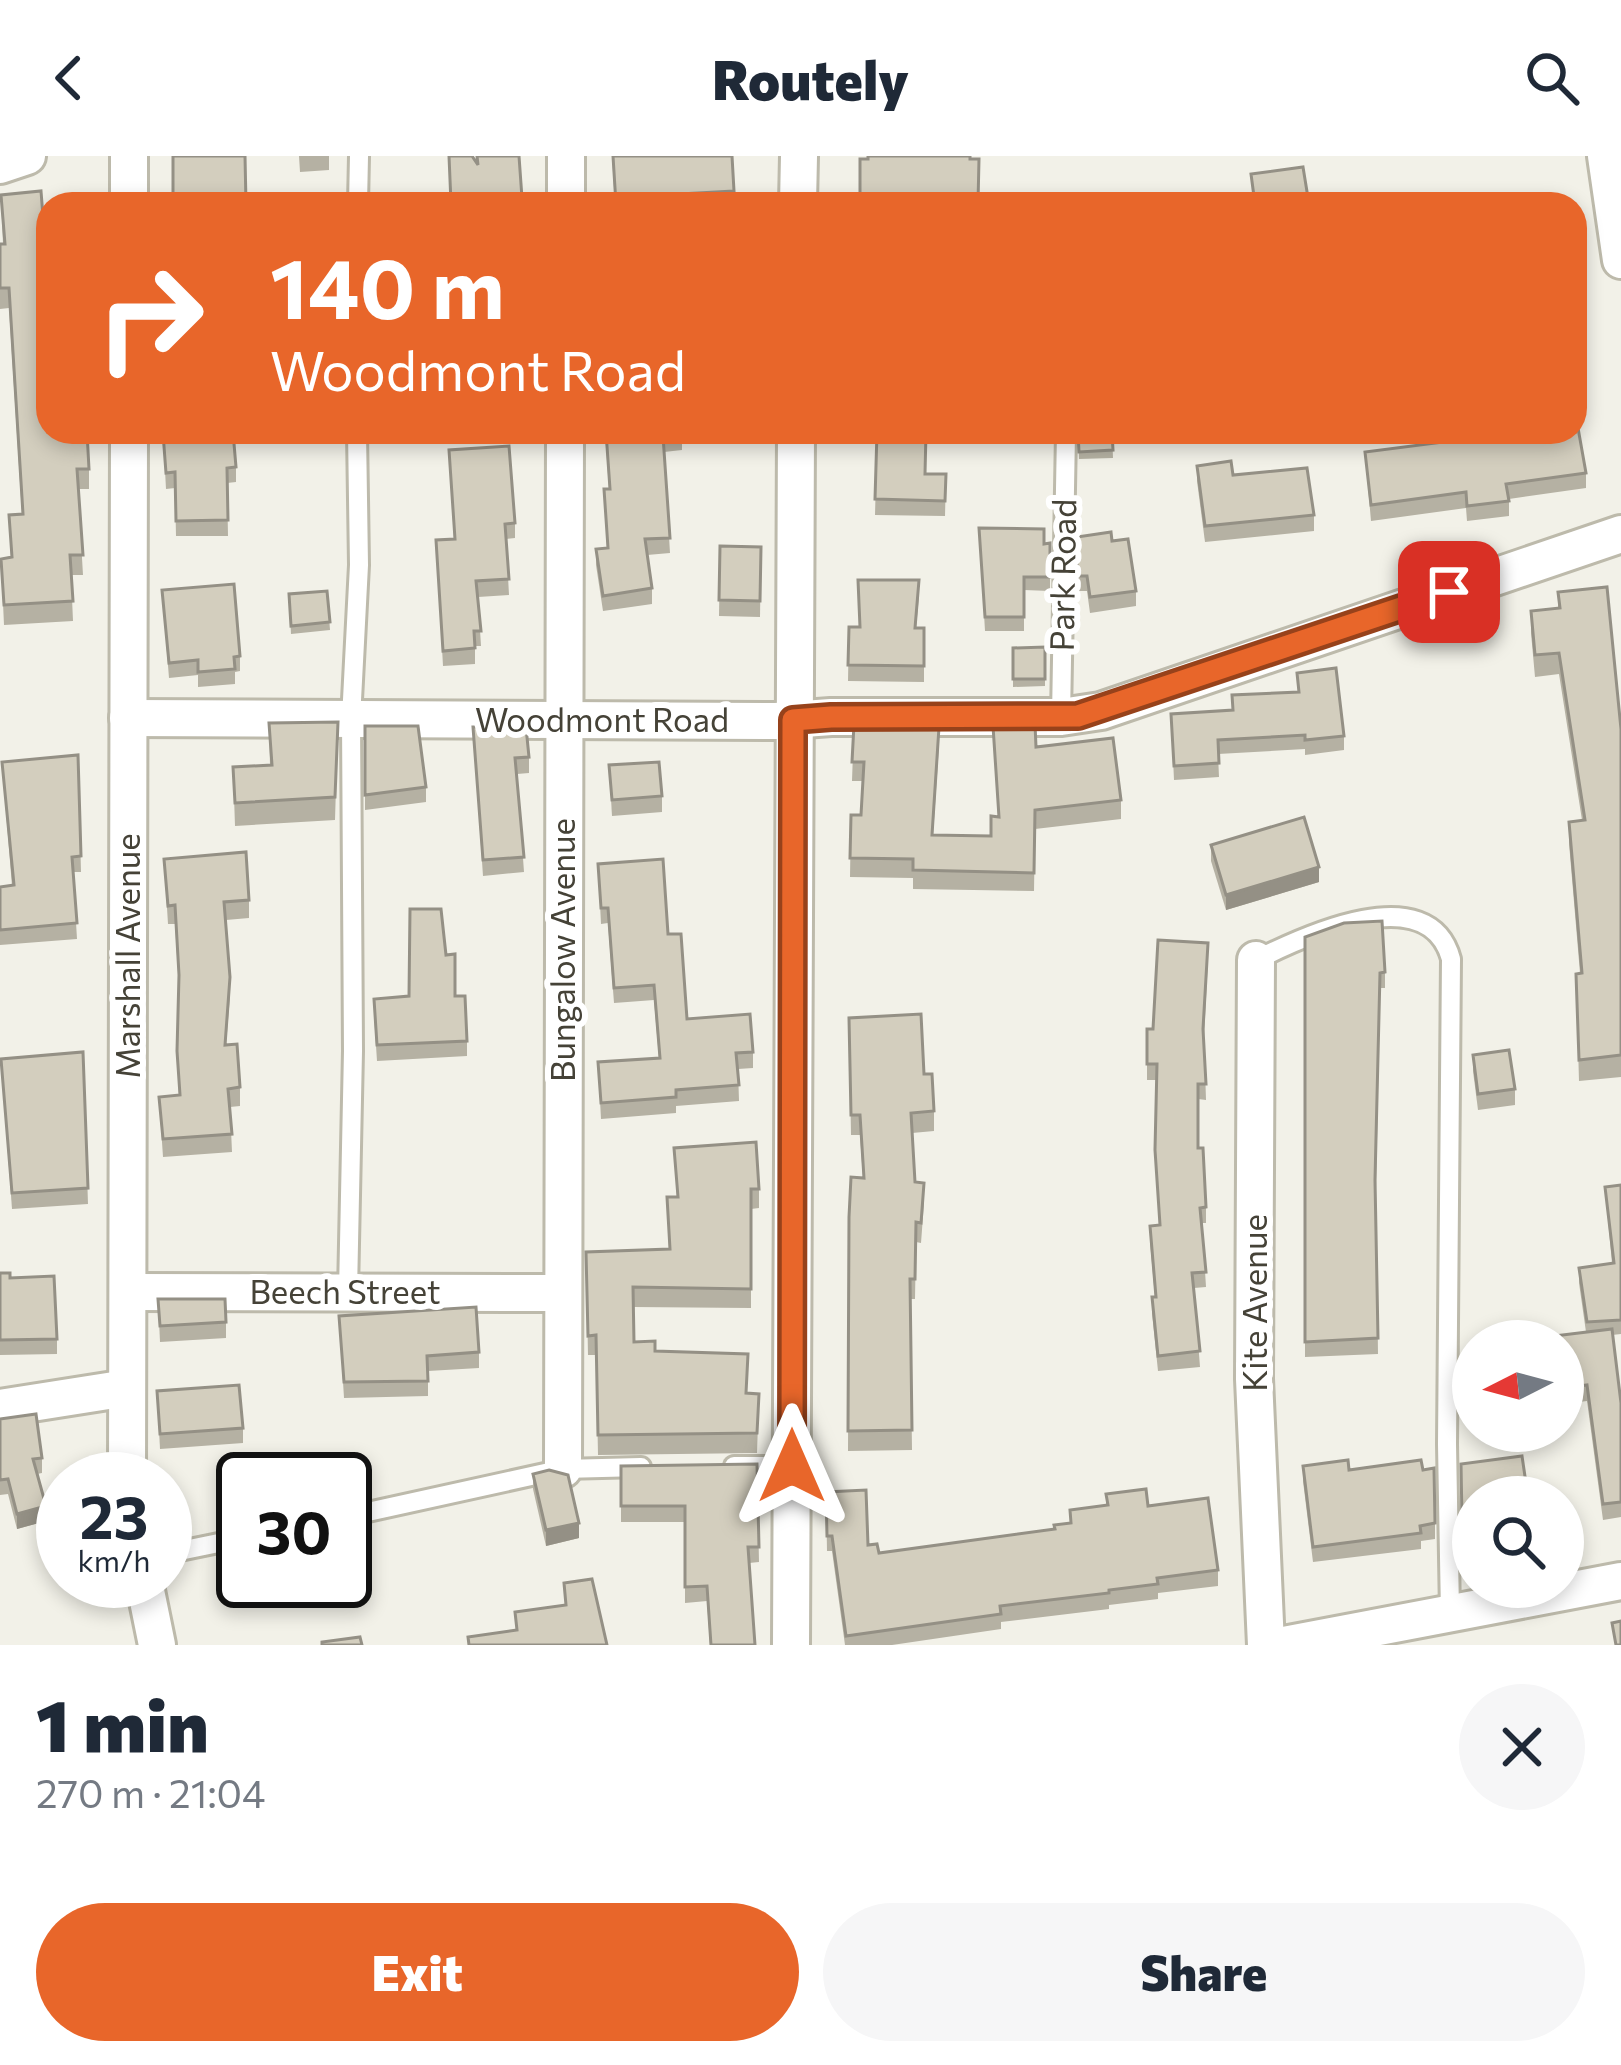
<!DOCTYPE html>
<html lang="en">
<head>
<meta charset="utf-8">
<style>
  body { margin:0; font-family:Commissioner,sans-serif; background:#f6f6f7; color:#1f2937; height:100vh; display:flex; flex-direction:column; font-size:45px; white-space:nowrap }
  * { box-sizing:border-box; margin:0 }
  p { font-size:39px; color:#747a83 }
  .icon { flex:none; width:66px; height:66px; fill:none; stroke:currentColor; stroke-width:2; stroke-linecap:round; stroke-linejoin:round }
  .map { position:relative; height:1489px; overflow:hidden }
  .side { display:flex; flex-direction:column; background:#fff; flex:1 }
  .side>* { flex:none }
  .hud { position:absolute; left:36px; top:36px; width:1551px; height:252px; border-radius:36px; box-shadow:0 6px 18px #0003; background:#e8662a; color:#fff; overflow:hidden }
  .needle { width:78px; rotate:264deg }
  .tools { position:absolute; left:1452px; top:1164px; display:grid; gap:24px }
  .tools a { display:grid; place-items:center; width:132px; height:132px; border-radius:50%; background:#fff; box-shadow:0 6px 18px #0003; font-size:60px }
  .speed { position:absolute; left:36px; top:1296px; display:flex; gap:24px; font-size:60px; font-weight:700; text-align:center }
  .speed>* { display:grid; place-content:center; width:156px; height:156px; border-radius:50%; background:#fff; box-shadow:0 6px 18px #0003; line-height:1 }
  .speed small { font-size:30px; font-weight:400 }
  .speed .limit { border:6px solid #111; border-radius:18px; background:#fff; color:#111 }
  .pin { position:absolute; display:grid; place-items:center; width:102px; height:102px; color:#fff; margin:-51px; border-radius:24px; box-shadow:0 6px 18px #0006 }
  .me { position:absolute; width:132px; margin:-66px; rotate:0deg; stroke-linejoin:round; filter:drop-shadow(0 0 9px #0008) }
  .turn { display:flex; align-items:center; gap:42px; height:252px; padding:0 36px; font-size:54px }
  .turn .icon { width:156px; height:156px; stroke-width:2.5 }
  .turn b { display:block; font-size:84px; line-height:102px }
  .round { display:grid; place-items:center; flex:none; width:126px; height:126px; border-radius:63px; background:#f6f6f7 }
  .head { display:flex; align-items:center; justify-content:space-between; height:204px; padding:0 36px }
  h1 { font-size:72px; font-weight:800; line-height:90px }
  .cta { display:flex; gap:24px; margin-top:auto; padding:24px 36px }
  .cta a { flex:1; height:138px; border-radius:72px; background:#e8662a; color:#fff; font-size:48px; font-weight:800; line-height:138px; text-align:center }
  .cta a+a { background:#f6f6f7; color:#1f2937 }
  header { display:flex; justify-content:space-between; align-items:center; height:156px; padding:0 36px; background:#fff; font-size:54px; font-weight:800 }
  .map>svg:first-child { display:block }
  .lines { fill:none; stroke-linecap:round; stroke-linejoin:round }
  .lane-casing { stroke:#bdbaab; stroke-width:24 }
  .street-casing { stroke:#bdbaab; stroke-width:42 }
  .lane { stroke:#fff; stroke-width:18 }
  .street { stroke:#fff; stroke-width:36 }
  .wall { fill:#b5b1a3 }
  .shaded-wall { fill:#949085 }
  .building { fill:#d3cebe; stroke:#949085; stroke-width:3 }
  .route-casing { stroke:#97421b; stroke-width:30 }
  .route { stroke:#e8662a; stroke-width:21 }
  .labels { text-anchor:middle; stroke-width:12; stroke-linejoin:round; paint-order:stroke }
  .street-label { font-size:33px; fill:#454237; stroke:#fff }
</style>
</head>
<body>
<header><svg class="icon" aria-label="back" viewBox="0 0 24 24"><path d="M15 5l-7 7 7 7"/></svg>Routely<svg class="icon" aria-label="search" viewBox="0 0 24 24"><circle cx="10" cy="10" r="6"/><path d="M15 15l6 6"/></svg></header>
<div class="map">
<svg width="1621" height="1489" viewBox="0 0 1621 1489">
  <rect width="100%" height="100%" fill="#f2f1e8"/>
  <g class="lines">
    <!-- lane casing -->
    <g class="lane-casing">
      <g id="lane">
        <path d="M 358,48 L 359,0"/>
        <path d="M 1061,561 L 1066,276"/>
        <path d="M 1256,804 C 1304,780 1429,721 1451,803 L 1447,1288 L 1450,1457"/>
        <path d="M 348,1136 L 353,895 L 351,563 L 359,409 L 357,276"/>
        <path d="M 734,1310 L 792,1310"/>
        <path d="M 345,1361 L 563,1313 L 641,1311"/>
        <path d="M 165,1398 L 243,1382"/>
      </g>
    </g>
    <!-- street casing -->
    <g class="street-casing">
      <g id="street">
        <path d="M 129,0 L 129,48"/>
        <path d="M 1606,0 L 1621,104"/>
        <path d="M 0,9 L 27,0"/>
        <path d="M 566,48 L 566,0"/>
        <path d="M 798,48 L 799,0"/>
        <path d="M 128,562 L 776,565 L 831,561 L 1061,561 L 1101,555 L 1621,378"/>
        <path d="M 1256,804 L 1254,1223 L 1266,1489"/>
        <path d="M 128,1136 L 562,1137"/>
        <path d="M 0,1252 L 127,1232"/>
        <path d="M 563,1313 L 565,276"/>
        <path d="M 127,1323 L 129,276"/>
        <path d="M 144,1425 L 157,1489"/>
        <path d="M 791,1489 L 796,276"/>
        <path d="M 1284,1489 L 1621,1425"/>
      </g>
    </g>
    <!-- lane -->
    <use href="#lane" class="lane"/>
    <!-- street -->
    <use href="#street" class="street"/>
  </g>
  <!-- wall -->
  <g class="wall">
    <path d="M 299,0 L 329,0 L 329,14 L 300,16 Z"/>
    <path d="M 612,0 L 734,35 L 734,48 L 615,48 Z"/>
    <path d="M 1,39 L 45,86 L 89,313 L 89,333 L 78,333 L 83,419 L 71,419 L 73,465 L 4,469 L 1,403 L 11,402 L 9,359 L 22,358 L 9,152 L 0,153 L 0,88 L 3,88 Z"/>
    <path d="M 605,276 L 682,276 L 682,294 L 664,296 L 670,397 L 647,399 L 652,432 L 652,448 L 603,455 L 596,409 L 596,393 L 607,392 L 604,333 L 609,333 Z"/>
    <path d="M 872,276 L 926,276 L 925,318 L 946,318 L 945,360 L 875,359 L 877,284 L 872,284 Z"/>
    <path d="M 1078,276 L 1112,276 L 1113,302 L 1079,303 Z"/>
    <path d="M 1456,276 L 1575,276 L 1586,317 L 1586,332 L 1509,343 L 1509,360 L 1467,365 L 1466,352 L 1371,365 L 1365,296 L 1457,284 Z"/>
    <path d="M 163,277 L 236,311 L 236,326 L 227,327 L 228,380 L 176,380 L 175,332 L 166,333 Z"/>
    <path d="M 449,294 L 515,367 L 515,382 L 506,383 L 509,439 L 478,441 L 481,490 L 475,490 L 475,508 L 443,510 L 436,384 L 454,383 Z"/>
    <path d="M 1197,310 L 1314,359 L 1314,375 L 1205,386 L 1197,325 Z"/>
    <path d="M 979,372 L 1044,388 L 1050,387 L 1050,435 L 1024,434 L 1024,475 L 985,475 Z"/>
    <path d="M 1077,381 L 1112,385 L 1136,435 L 1136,450 L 1090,457 L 1087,435 L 1077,435 Z"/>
    <path d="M 720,390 L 761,391 L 760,461 L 719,460 Z"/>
    <path d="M 162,434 L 240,500 L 240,515 L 235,516 L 235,528 L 198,531 L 198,519 L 169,522 Z"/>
    <path d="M 327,435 L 330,474 L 291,478 L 289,438 Z"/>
    <path d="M 1558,436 L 1621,573 L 1621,921 L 1579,925 L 1576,818 L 1580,817 L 1569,687 L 1569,666 L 1582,664 L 1559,518 L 1535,521 L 1531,477 L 1531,455 L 1558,452 Z"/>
    <path d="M 919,440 L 916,472 L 924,472 L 924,526 L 848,525 L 849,471 L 859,471 Z"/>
    <path d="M 1045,491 L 1045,530 L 1013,531 L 1013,492 Z"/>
    <path d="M 1297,517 L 1344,580 L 1344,594 L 1305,599 L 1305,593 L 1218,598 L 1219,621 L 1174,624 L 1171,558 L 1232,554 L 1298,536 Z"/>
    <path d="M 338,566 L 335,664 L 235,670 L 233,611 L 270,609 L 269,567 Z"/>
    <path d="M 854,568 L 939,590 L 933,679 L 991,680 L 998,661 L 993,570 L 1036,591 L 1121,644 L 1121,663 L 1035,673 L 1034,735 L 913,733 L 913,722 L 850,721 L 851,659 L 861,659 L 863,625 L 852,625 Z"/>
    <path d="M 365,570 L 426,631 L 426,646 L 365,654 Z"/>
    <path d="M 473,571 L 529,601 L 529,617 L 517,618 L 524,716 L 483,720 Z"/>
    <path d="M 78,599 L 81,716 L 73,716 L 77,783 L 0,789 L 0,731 L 12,730 L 2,606 Z"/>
    <path d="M 609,609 L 662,640 L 662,656 L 612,660 Z"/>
    <path d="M 1211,689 L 1319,726 L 1226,754 L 1211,705 Z"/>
    <path d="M 164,703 L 249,744 L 249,762 L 226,764 L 230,840 L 226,889 L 240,931 L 240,950 L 230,951 L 232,996 L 163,1001 L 159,941 L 179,939 L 177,895 L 179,831 L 175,768 L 168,768 Z"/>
    <path d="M 598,708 L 668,778 L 687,863 L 753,896 L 753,912 L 738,913 L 739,945 L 676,950 L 676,957 L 601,963 L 598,906 L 659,902 L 654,844 L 614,847 L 608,767 L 601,768 Z"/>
    <path d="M 1305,781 L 1385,816 L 1385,832 L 1380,832 L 1376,1034 L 1378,1198 L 1305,1201 Z"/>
    <path d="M 446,799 L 467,885 L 467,900 L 377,905 L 374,859 L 409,840 Z"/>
    <path d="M 1208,803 L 1204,882 L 1206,944 L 1198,943 L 1198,992 L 1206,1051 L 1206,1067 L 1202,1067 L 1206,1131 L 1194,1132 L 1200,1211 L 1158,1215 L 1152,1157 L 1152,1141 L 1155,1141 L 1150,1086 L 1150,1070 L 1159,1069 L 1157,924 L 1147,924 L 1147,873 L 1153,873 Z"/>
    <path d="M 849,862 L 924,918 L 934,955 L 934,975 L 912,977 L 915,1026 L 924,1047 L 921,1087 L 916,1086 L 915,1143 L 910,1143 L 912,1294 L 848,1295 L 849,1061 L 863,1022 L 860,979 L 851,979 Z"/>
    <path d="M 83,896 L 88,1048 L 12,1053 L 1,903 Z"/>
    <path d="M 1473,899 L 1515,933 L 1515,949 L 1478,954 L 1473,915 Z"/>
    <path d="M 674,992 L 759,1033 L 759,1052 L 751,1053 L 751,1152 L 633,1151 L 634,1186 L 747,1237 L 759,1238 L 757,1297 L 598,1299 L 596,1199 L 588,1199 L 586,1096 L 669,1093 L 667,1041 L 677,1041 Z"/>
    <path d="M 1621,1029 L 1621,1178 L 1612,1179 L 1621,1247 L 1621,1361 L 1603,1364 L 1587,1245 L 1563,1248 L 1563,1185 L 1586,1176 L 1579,1127 L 1579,1112 L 1612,1107 L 1605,1031 Z"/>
    <path d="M 0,1117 L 10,1122 L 57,1183 L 57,1198 L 0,1199 Z"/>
    <path d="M 158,1143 L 226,1166 L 226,1182 L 160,1186 Z"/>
    <path d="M 339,1160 L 479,1196 L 479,1212 L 428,1215 L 428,1240 L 344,1242 Z"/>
    <path d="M 157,1235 L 243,1272 L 243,1287 L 160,1293 Z"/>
    <path d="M 0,1263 L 42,1302 L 42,1317 L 37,1318 L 46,1365 L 17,1373 L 8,1338 L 0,1339 Z"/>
    <path d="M 757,1308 L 759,1406 L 749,1407 L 755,1489 L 710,1489 L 707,1445 L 685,1447 L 685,1366 L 621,1366 L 621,1310 Z"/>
    <path d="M 1461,1308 L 1473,1341 L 1473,1378 L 1462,1379 Z"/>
    <path d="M 1303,1310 L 1349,1314 L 1435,1367 L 1435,1383 L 1421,1385 L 1421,1393 L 1313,1406 L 1303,1325 Z"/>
    <path d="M 533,1318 L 579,1382 L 546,1390 L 533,1333 Z"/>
    <path d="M 826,1336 L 868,1389 L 879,1397 L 1054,1373 L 1070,1367 L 1070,1354 L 1106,1349 L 1106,1338 L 1148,1350 L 1218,1414 L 1218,1430 L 1158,1437 L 1158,1443 L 1109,1449 L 1109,1453 L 1001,1466 L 1001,1473 L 892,1489 L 845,1489 L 832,1395 L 827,1395 Z"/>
  </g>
  <!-- shaded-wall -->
  <g class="shaded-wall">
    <path d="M 1319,711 L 1319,726 L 1226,754 L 1226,739 Z"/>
    <path d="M 46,1350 L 46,1365 L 17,1373 L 17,1358 Z"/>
    <path d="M 579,1367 L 579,1382 L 546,1390 L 546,1374 Z"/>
  </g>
  <!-- building -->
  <g class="building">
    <path d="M 173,0 L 245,0 L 246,48 L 165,48 L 165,41 L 173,41 Z"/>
    <path d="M 449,0 L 472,0 L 478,9 L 477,0 L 519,0 L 522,42 L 528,42 L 529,48 L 448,48 L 451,47 Z"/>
    <path d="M 613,0 L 732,0 L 734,35 L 681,38 L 682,48 L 616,48 Z"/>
    <path d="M 868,0 L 970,0 L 970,3 L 979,3 L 978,47 L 860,48 L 860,3 L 868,3 Z"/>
    <path d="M 1303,11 L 1309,48 L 1255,48 L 1251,18 Z"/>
    <path d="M 41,35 L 45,86 L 48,85 L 48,276 L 87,276 L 89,313 L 77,313 L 83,399 L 70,399 L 73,445 L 4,449 L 1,403 L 12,401 L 9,359 L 23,358 L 9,132 L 0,132 L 0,88 L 5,88 L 1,39 Z"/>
    <path d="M 1575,255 L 1586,317 L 1506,328 L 1509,345 L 1467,350 L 1466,336 L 1371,349 L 1365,296 L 1459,284 L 1458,276 L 1575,276 Z"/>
    <path d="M 171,276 L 233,276 L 236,311 L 227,312 L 228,364 L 176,365 L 175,316 L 166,317 L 163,277 Z"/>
    <path d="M 606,276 L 682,276 L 682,279 L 663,280 L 670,382 L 645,383 L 652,432 L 603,440 L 596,393 L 608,392 L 604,333 L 610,333 Z"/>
    <path d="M 877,276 L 926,276 L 925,318 L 946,318 L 945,345 L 875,343 Z"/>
    <path d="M 1078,276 L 1112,276 L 1113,294 L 1079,296 Z"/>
    <path d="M 509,290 L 515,367 L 505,368 L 509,423 L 476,425 L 481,475 L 474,475 L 475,492 L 443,495 L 436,384 L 455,383 L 449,294 Z"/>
    <path d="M 1231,305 L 1233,319 L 1307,312 L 1314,359 L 1205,370 L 1197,310 Z"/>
    <path d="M 979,372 L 1044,373 L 1044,388 L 1050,387 L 1050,421 L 1024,421 L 1024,461 L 985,461 Z"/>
    <path d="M 1111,376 L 1112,385 L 1128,383 L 1136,435 L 1090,441 L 1087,420 L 1077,420 L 1077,381 Z"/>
    <path d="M 720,390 L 761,391 L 760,445 L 719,444 Z"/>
    <path d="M 858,424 L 919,424 L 915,472 L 924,472 L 924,510 L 848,509 L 849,471 L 860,471 Z"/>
    <path d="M 234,428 L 240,500 L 234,501 L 235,513 L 198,516 L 198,504 L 169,507 L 162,434 Z"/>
    <path d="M 1607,431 L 1621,573 L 1621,899 L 1579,904 L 1576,818 L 1582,817 L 1569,666 L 1585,664 L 1559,497 L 1535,499 L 1531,455 L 1560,452 L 1558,436 Z"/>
    <path d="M 327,435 L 330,466 L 291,470 L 289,438 Z"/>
    <path d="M 1045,491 L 1045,523 L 1013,523 L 1013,492 Z"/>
    <path d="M 1336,512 L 1344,580 L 1305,584 L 1305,579 L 1218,584 L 1219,607 L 1174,610 L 1171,558 L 1233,554 L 1232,539 L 1299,536 L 1297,517 Z"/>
    <path d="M 338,566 L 335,641 L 235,647 L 233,611 L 272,609 L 269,567 Z"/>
    <path d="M 854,568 L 939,571 L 932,679 L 991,680 L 991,660 L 999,661 L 993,570 L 1035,568 L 1036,591 L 1113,582 L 1121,644 L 1035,654 L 1034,717 L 913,714 L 913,703 L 850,702 L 851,659 L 861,659 L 864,606 L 852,606 Z"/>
    <path d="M 365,570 L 418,570 L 426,631 L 365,639 Z"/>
    <path d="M 473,571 L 526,571 L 529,601 L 515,602 L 524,701 L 483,704 Z"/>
    <path d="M 78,599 L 81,700 L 72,701 L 77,767 L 0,774 L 0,731 L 14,729 L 2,606 Z"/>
    <path d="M 659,606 L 662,640 L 612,644 L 609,609 Z"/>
    <path d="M 1304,661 L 1319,711 L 1226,739 L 1211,689 Z"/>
    <path d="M 246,696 L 249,744 L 224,746 L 230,821 L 225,889 L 237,888 L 240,931 L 228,933 L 232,978 L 163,983 L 159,941 L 180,939 L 177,895 L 179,819 L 175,749 L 168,750 L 164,703 Z"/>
    <path d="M 663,703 L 668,778 L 681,778 L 687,863 L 750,858 L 753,896 L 736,897 L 739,929 L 676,934 L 676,941 L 601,947 L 598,906 L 660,902 L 654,829 L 614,832 L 608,752 L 601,752 L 598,708 Z"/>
    <path d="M 410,753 L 441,753 L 446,799 L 455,798 L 455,840 L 465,840 L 467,885 L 377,889 L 374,843 L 409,840 Z"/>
    <path d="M 1382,765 L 1385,816 L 1380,817 L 1375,1024 L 1378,1182 L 1305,1186 L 1305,781 L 1344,767 Z"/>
    <path d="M 1158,784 L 1208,787 L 1203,873 L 1206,928 L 1198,928 L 1198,992 L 1203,992 L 1206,1051 L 1200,1052 L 1206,1116 L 1192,1117 L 1200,1195 L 1158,1200 L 1152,1141 L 1156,1141 L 1150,1070 L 1160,1069 L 1155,994 L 1157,908 L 1147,908 L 1147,873 L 1153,873 Z"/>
    <path d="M 921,858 L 924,918 L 932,918 L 934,955 L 911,957 L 915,1026 L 924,1027 L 921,1067 L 916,1066 L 915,1123 L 910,1123 L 912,1274 L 848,1275 L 849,1061 L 851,1021 L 864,1022 L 860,959 L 851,959 L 849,862 Z"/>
    <path d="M 1509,894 L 1515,933 L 1478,938 L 1473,899 Z"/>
    <path d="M 83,896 L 88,1032 L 12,1037 L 1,903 Z"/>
    <path d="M 756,986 L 759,1033 L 751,1033 L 751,1133 L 633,1131 L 634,1186 L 655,1185 L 655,1195 L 748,1198 L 746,1237 L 759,1238 L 757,1277 L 598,1279 L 596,1179 L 588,1180 L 586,1096 L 670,1093 L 667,1041 L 678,1041 L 674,992 Z"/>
    <path d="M 1621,1029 L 1621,1164 L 1587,1166 L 1579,1112 L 1614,1107 L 1605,1031 Z"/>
    <path d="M 0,1117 L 10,1117 L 10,1122 L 54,1120 L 57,1183 L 0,1184 Z"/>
    <path d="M 158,1143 L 225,1143 L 226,1166 L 160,1170 Z"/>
    <path d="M 476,1151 L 479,1196 L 427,1200 L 428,1225 L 344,1226 L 339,1160 Z"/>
    <path d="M 1612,1173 L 1621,1247 L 1621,1346 L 1603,1348 L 1587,1229 L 1563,1232 L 1563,1185 L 1555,1185 L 1554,1180 Z"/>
    <path d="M 239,1229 L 243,1272 L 160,1278 L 157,1235 Z"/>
    <path d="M 36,1258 L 42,1302 L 33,1303 L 46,1350 L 17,1358 L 8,1323 L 0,1324 L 0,1263 Z"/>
    <path d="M 1522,1300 L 1528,1341 L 1473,1341 L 1473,1362 L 1462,1364 L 1461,1308 Z"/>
    <path d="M 1348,1304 L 1349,1314 L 1421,1304 L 1423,1314 L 1434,1312 L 1435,1367 L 1420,1370 L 1421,1377 L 1313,1391 L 1303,1310 Z"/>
    <path d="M 757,1308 L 759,1391 L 748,1391 L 755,1489 L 711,1489 L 707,1430 L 685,1431 L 685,1350 L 621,1350 L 621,1310 Z"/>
    <path d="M 549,1314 L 568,1319 L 579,1367 L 546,1374 L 533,1318 Z"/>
    <path d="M 1146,1333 L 1148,1350 L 1208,1342 L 1218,1414 L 1157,1422 L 1158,1428 L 1109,1434 L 1109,1437 L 1000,1450 L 1001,1458 L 846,1480 L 832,1380 L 827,1380 L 826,1336 L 866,1334 L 868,1389 L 877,1388 L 879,1397 L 1055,1373 L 1054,1369 L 1071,1367 L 1070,1354 L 1108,1349 L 1106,1338 Z"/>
    <path d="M 592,1423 L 607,1489 L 469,1489 L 468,1481 L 517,1474 L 515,1456 L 566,1449 L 564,1427 Z"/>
    <path d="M 1621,1465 L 1621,1489 L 1616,1489 L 1612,1467 Z"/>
    <path d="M 360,1481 L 362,1489 L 322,1489 L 322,1486 Z"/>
  </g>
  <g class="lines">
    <!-- route casing -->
    <g class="route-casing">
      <path id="route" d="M 792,1310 L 793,564 L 831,561 L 1078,560 L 1449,436"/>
    </g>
    <!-- route -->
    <use href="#route" class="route"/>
  </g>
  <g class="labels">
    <!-- street labels -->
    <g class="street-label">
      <text transform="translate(1063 419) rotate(-89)" y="12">Park Road</text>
      <text x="602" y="576">Woodmont Road</text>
      <text transform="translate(563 794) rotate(-90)" y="12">Bungalow Avenue</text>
      <text transform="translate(128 800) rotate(-90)" y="12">Marshall Avenue</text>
      <text x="345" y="1148">Beech Street</text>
      <text transform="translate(1255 1147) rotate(-90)" y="12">Kite Avenue</text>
    </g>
  </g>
</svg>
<div class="tools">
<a><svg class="needle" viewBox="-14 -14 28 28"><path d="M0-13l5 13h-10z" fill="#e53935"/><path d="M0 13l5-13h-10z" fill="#747a83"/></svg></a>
<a><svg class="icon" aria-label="search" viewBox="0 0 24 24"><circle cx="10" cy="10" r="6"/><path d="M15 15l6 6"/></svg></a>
</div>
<div class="speed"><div>23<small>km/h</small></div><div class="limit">30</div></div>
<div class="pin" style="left:1449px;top:436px;background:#d93025"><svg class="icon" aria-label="arrive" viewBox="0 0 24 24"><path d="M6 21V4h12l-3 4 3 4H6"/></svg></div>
<svg class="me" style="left:792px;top:1310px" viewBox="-20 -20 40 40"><path d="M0-17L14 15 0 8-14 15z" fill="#e8662a" stroke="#fff" stroke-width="4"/></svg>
<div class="hud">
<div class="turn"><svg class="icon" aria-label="right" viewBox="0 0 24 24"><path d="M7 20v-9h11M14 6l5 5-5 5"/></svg><div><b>140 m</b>Woodmont Road</div></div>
</div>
</div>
<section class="side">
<div class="head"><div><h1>1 min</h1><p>270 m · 21:04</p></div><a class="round"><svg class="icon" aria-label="close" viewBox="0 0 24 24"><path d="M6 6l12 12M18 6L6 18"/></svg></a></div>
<div class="cta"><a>Exit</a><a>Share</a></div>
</section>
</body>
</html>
